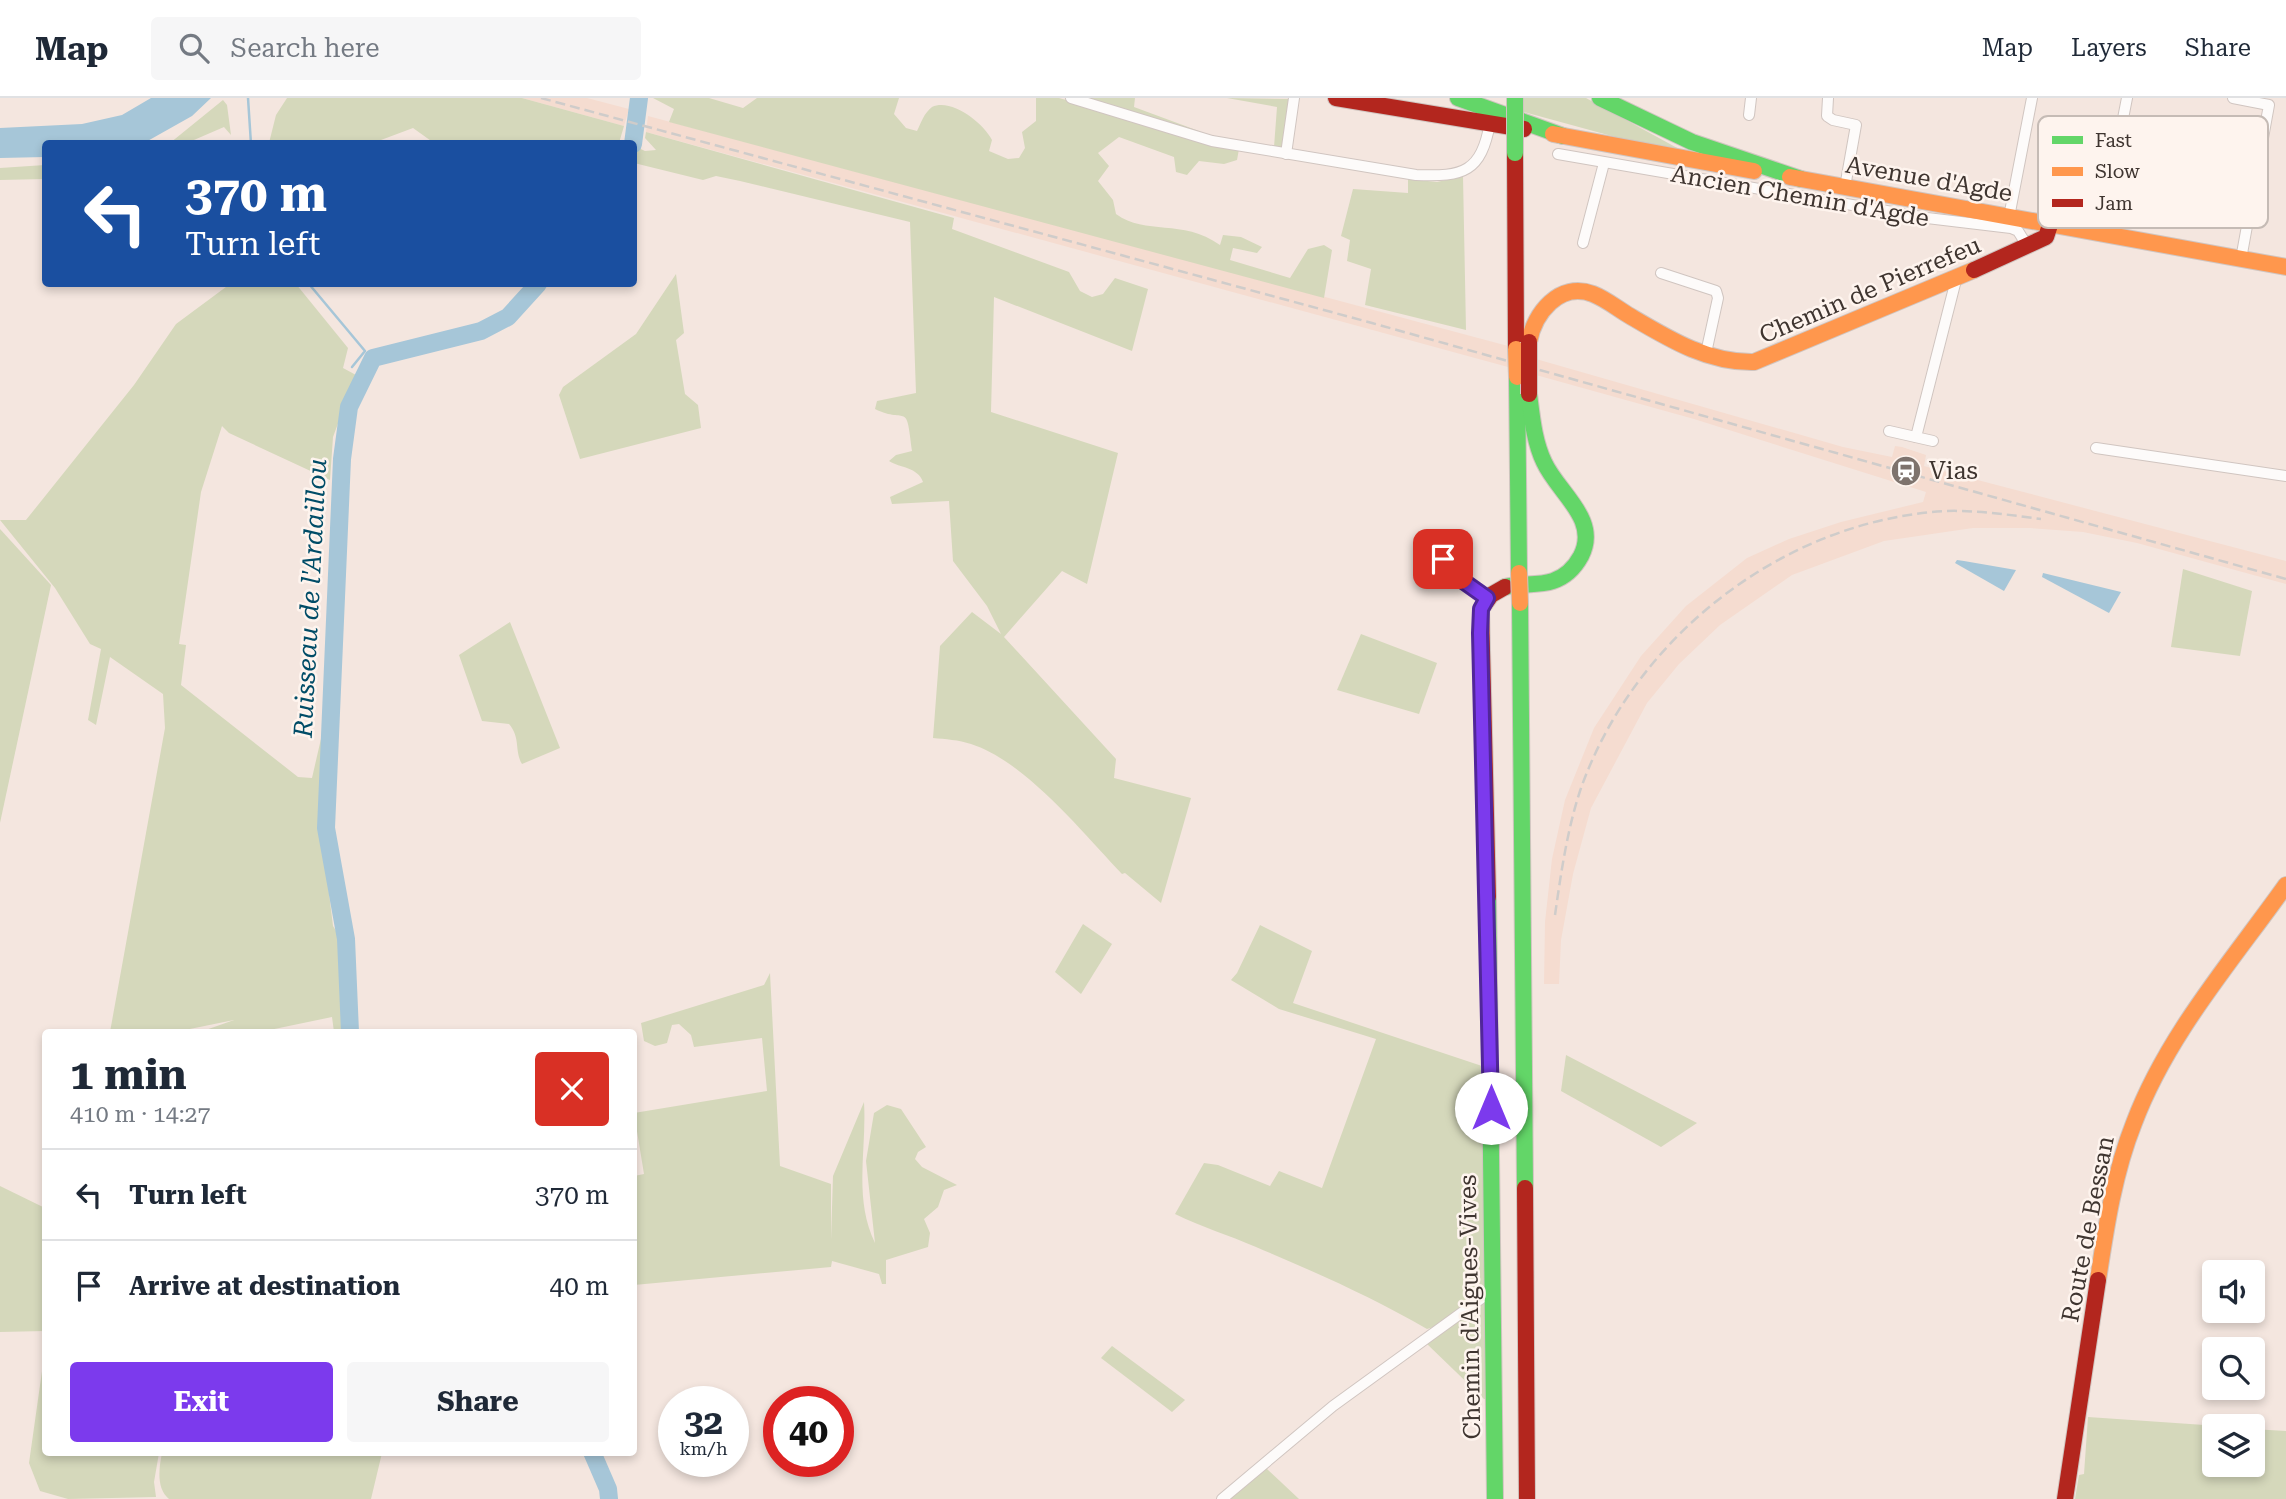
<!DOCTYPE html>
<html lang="en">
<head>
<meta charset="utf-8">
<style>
  body { margin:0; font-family:"Roboto Serif",serif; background:#f6f6f7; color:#1f2937; height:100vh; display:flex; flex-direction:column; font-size:26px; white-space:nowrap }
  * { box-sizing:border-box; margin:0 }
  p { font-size:23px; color:#747a83 }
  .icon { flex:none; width:38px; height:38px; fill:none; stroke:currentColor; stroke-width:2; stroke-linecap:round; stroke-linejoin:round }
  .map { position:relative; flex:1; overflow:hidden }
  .drawer { position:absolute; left:42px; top:931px; width:595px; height:427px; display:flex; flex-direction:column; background:#fff; border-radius:7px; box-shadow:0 4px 10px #0003 }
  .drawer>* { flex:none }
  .guide { position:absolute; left:42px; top:42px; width:595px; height:147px; border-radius:7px; box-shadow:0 4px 10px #0003; background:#1a4fa0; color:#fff; overflow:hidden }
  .fabs { position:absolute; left:2202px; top:1162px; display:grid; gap:14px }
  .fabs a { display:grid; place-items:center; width:63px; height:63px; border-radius:7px; background:#fff; box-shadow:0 4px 10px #0003; font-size:35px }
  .speed { position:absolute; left:658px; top:1288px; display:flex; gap:14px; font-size:35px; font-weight:700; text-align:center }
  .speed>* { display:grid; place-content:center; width:91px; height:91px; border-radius:50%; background:#fff; box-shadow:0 4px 10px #0003; line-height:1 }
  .speed small { font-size:18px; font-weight:400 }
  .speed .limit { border:10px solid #d22; background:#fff; color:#111 }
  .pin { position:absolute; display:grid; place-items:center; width:60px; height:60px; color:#fff; margin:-30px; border-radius:14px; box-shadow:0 4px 10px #0006 }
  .me { position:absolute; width:77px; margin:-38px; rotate:0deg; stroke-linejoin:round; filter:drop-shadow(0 0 5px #0008) }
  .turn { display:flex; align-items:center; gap:24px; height:147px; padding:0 28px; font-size:32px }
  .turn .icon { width:91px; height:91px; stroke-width:2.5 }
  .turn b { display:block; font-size:49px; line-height:60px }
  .round { display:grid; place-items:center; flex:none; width:74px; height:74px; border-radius:7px; background:#f6f6f7 }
  .headline { display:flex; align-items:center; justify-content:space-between; height:119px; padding:0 28px }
  h1 { font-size:42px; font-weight:700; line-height:52px }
  .cta { display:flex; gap:14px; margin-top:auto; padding:14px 28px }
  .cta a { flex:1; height:80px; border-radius:7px; background:#7c3aed; color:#fff; font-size:28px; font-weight:700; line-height:80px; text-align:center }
  .cta a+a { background:#f6f6f7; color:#1f2937 }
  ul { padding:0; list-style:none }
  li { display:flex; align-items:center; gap:21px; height:91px; padding:0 28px; border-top:2px solid #e0e1e3 }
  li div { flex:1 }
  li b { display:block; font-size:26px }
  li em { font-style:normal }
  header { display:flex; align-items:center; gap:42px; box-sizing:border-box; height:98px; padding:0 35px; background:#fff; border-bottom:2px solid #e0e1e3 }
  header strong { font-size:33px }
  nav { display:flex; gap:38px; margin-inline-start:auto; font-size:24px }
  .search { width:490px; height:63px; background:#f6f6f7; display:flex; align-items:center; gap:18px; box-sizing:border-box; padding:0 24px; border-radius:7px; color:#747a83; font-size:26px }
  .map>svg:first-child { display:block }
  .built { fill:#f5dcd0 }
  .green { fill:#d5d8bb }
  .water { fill:#a6c6d8 }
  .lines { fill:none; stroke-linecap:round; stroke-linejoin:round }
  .stream { stroke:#a6c6d8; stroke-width:2.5 }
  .river { stroke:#a6c6d8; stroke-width:18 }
  .street-casing { stroke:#d0c5c0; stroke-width:12 }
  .fast-casing { stroke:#d0c5c0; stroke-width:18 }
  .slow-casing { stroke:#d0c5c0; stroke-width:18 }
  .jam-casing { stroke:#d0c5c0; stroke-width:18 }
  .street { stroke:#fdfbfa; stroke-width:10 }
  .fast { stroke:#63d668; stroke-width:16 }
  .slow { stroke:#ff974d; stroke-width:16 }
  .jam { stroke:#b3261e; stroke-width:16 }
  .rail { stroke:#cfccca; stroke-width:2.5; stroke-dasharray:10 5; stroke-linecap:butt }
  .fast-bridge-casing { stroke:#d0c5c0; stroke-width:18; stroke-linecap:butt }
  .slow-bridge-casing { stroke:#d0c5c0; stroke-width:18; stroke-linecap:butt }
  .jam-bridge-casing { stroke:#d0c5c0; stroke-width:18; stroke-linecap:butt }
  .fast-bridge { stroke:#63d668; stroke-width:16 }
  .slow-bridge { stroke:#ff974d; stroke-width:16 }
  .jam-bridge { stroke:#b3261e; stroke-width:16 }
  .route-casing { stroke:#51269a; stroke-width:18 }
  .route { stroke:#7c3aed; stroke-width:12 }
  .labels { text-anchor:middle; stroke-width:5; stroke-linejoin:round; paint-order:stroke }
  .street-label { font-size:24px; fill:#3f3530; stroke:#fef4ee }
  .poi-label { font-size:24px; fill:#3f3530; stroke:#fef4ee; text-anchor:start }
  .water-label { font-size:26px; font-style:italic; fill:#004c67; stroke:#fef4ee }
  .key { fill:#fef4ee; stroke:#c5bbb5; stroke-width:2 }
  .key-label { font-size:19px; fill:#3f3530 }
</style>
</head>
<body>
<header>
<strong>Map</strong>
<div class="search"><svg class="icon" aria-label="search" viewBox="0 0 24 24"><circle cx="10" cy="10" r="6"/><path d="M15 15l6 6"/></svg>Search here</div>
<nav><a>Map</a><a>Layers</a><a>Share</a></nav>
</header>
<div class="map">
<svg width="2286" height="1401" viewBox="0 0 2286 1401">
  <rect width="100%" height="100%" fill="#f4e6df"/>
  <!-- built -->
  <g class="built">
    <path d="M 522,0 L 587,0 L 629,11 L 624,28 Z"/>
    <path d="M 648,18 L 1508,248 L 1508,269 L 646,34 Z"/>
    <path d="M 1536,261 L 1843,349 L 1892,359 L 1895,348 L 1902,349 L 1926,357 L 1924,368 L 2286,463 L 2286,486 L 2137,445 L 2083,434 L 2029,430 L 1973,430 L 1884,443 L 1792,477 L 1720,527 L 1679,566 L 1647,605 L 1591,710 L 1573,776 L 1561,842 L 1559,886 L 1544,886 L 1545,824 L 1552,761 L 1565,702 L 1594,630 L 1641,558 L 1686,508 L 1747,460 L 1789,441 L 1841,424 L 1923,404 L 1926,394 L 1694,321 L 1536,277 Z"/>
  </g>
  <!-- green -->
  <g class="green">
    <path d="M 287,0 L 522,0 L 624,28 L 619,45 L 434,45 L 413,30 L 373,45 L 269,45 L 276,17 Z"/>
    <path d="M 653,0 L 709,0 L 743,10 L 757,0 L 899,0 L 894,16 L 906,30 L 917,33 C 921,25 924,15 932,9 C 952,0 983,25 992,42 L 989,53 L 1008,61 L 1019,60 L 1025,50 L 1022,34 L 1036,23 L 1036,0 L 1059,0 L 1239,51 L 1237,62 L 1224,66 L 1199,63 L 1187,77 L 1176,74 L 1174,59 L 1119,39 L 1098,55 L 1109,68 L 1098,83 L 1113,102 L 1116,116 C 1146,138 1182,120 1220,147 L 1223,137 L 1241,139 L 1262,149 L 1257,155 L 1233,150 L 1230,162 L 1290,180 L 1308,151 L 1324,147 L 1332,152 L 1324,200 L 669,24 L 674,11 Z"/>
    <path d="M 1089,0 L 1135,0 L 1134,9 L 1215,39 Z"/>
    <path d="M 1227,0 L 1290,1 L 1284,52 L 1274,49 L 1277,9 Z"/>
    <path d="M 1524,0 L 1586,0 L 1679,51 L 1630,43 L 1524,14 Z"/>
    <path d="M 223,2 L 227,7 L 231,37 L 224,29 L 187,45 L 170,45 Z"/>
    <path d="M 646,34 L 954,120 L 952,131 L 1069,174 L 1080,193 L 1092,199 L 1103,196 L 1115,180 L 1148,191 L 1132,253 L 994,199 L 991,314 L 1118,355 L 1087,486 L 1062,473 L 1004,539 L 1116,661 L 1114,680 L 1191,700 L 1161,805 L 1125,775 L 1122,776 C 1083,735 1025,663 971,646 C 959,642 945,641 933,640 L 940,548 L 972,514 L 1001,536 L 987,508 L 953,463 L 949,403 L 892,406 L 890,399 L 923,384 C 918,369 900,370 889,363 L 896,357 L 912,353 C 906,301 908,327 875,311 L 877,303 L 916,295 L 910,124 L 740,83 L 716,78 L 703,82 L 634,65 L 634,48 L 645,53 L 656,52 L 645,40 Z"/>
    <path d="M 45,67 L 45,81 L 0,82 L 0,70 Z"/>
    <path d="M 1463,78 L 1466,232 L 1365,207 L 1371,171 L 1347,163 L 1350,142 L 1341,138 L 1353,91 L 1408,95 L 1408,81 L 1437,84 Z"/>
    <path d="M 676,176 L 684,235 L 676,242 L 685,296 L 698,307 L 701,330 L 580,361 L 559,297 L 563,289 L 636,236 Z"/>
    <path d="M 230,186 L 296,186 L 348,250 L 343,270 L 356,277 L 333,339 L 330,382 L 229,335 L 222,328 L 201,394 L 179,546 L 186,547 L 181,587 L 298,679 L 312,680 L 326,619 L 319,713 L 333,828 L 338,836 L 342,934 L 334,934 L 332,919 L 260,934 L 200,934 L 234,922 L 175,934 L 110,934 L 165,630 L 163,596 L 110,559 L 96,627 L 88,622 L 101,551 L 90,546 L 55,490 L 0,422 L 26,422 L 134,287 L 176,226 Z"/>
    <path d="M 0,431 L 51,487 L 0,725 Z"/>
    <path d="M 2183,471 L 2252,493 L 2240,558 L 2171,549 Z"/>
    <path d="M 510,524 L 560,650 L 522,666 C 514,652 521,640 509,626 L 482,623 L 459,557 Z"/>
    <path d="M 1361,536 L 1437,565 L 1419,616 L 1337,592 Z"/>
    <path d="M 1083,826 L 1112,846 L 1081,896 L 1055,874 Z"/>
    <path d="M 1260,827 L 1312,853 L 1293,905 L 1482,968 L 1487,1189 L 1437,1228 L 1427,1231 C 1372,1199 1315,1174 1256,1149 C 1228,1137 1202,1129 1175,1116 L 1204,1065 L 1218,1067 L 1270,1088 L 1279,1073 L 1322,1090 L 1376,941 L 1279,911 L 1231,882 L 1237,875 Z"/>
    <path d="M 770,875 L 780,1068 L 831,1086 L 831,1142 L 833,1078 L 864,1004 C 867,1051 853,1100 875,1145 L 866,1063 L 874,1015 L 887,1007 L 901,1011 L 926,1049 L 918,1054 L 915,1061 L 922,1069 L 957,1087 L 944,1092 L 938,1109 L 924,1121 L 930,1135 L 928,1149 L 886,1162 L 886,1186 L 882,1186 L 879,1176 L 832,1163 L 831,1169 L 634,1187 L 634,1078 L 644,1076 L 634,1015 L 767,993 L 762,940 L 694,949 L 691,937 L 679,926 L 672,927 L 667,945 L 655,948 L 644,943 L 641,925 L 764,887 Z"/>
    <path d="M 1566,957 L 1697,1025 L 1661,1049 L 1561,993 Z"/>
    <path d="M 0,1088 L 45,1110 L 45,1233 L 0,1234 Z"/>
    <path d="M 1487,1203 L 1489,1301 L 1484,1301 L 1426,1245 L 1471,1209 Z"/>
    <path d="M 1112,1248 L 1185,1302 L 1172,1314 L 1101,1260 Z"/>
    <path d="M 45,1252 L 46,1354 L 159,1355 L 154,1384 L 156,1399 L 68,1401 L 40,1393 L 29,1365 Z"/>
    <path d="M 2088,1319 L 2219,1328 L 2214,1328 L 2214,1367 L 2252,1367 L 2252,1331 L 2286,1333 L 2286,1401 L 2075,1401 L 2079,1377 L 2084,1376 Z"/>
    <path d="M 162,1355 L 162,1354 L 382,1355 L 371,1401 L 169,1401 C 156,1390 159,1370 162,1355 Z"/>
    <path d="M 1266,1370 L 1299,1401 L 1228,1401 Z"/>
  </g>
  <!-- water -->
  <g class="water">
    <path d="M 151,0 L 211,0 L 192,18 L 144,45 L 46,46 L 45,59 L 0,60 L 0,30 L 82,26 L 122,17 Z"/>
    <path d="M 1957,462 L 1964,463 L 2016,472 L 2004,493 L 1955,465 Z"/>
    <path d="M 2043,475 L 2121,494 L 2109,515 L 2042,479 Z"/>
  </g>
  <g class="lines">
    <!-- stream -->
    <g class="stream">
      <path d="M 248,0 L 251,46"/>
      <path d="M 309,186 L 365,253 L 352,269"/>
    </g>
    <!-- river -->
    <g class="river">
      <path d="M 633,46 L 639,0"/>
      <path d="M 350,934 L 346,841 L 326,730 L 342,361 L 349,309 L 373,260 L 481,233 L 508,219 L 538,186"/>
      <path d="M 592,1354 L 608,1391 L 609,1401"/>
    </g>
    <!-- street casing -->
    <g class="street-casing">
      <g id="street">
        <path d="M 1071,0 L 1212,43 L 1416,77 C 1464,79 1481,74 1490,25"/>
        <path d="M 1828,0 L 1827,18 L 1833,22 L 1856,27 L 1845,89"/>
        <path d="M 2233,0 L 2269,7 L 2241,161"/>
        <path d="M 1749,17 L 1751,0"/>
        <path d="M 1286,56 L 1294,0"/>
        <path d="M 1558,56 L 1927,120 L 2011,130 L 2018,133 L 2028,149"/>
        <path d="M 2092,88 L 2134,97"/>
        <path d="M 2109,92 L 2127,0"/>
        <path d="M 2009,119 L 2032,0"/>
        <path d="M 1583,145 L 1604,65"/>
        <path d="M 1661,175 L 1716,193 L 1718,200 L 1706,255"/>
        <path d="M 1889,333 L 1933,343"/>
        <path d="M 1916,339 L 1956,182"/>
        <path d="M 2096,350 L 2286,378"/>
        <path d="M 1433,444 L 1456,478 L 1487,500"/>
        <path d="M 1222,1401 L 1333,1308 L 1493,1192"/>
      </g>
    </g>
    <!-- fast casing -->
    <g class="fast-casing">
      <g id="fast">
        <path d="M 1458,0 L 1563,38"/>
        <path d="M 1600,0 L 1692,44 L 1801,81"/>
        <path d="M 1517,279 L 1519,475"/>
        <path d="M 1505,489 C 1521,485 1538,488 1553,483 C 1565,479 1575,469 1581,458 C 1600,421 1558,395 1544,364 C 1534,343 1532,319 1529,296"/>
        <path d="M 1520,505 L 1525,1090"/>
        <path d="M 1488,799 L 1495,1401"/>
      </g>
    </g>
    <!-- slow casing -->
    <g class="slow-casing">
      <g id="slow">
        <path d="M 1553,36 L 1754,73"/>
        <path d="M 1790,79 L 2286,169"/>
        <path d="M 1529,244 C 1534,216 1559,183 1593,196 C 1606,201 1618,211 1630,218 C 1669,241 1708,265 1754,264 L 1974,172"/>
        <path d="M 2098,1182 C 2106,1129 2114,1075 2134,1025 C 2167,937 2232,863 2286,787"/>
      </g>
    </g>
    <!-- jam casing -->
    <g class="jam-casing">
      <g id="jam">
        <path d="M 1336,0 L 1524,31"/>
        <path d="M 1515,55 L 1516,251"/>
        <path d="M 1974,172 L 2046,139 L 2050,127"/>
        <path d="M 1488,799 L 1481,511 L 1491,497 L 1505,489"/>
        <path d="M 1525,1090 L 1527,1401"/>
        <path d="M 2065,1401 L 2098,1182"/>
      </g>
    </g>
    <!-- street -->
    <use href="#street" class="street"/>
    <!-- fast -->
    <use href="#fast" class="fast"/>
    <!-- slow -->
    <use href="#slow" class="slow"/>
    <!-- jam -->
    <use href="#jam" class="jam"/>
    <!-- rail -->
    <g class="rail">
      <path d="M 541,0 L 1372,225 L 2286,481"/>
      <path d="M 1555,817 C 1561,775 1567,733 1580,693 C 1633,540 1783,422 1946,413 C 1978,412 2009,417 2041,421"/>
    </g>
    <!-- fast-bridge casing -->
    <g class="fast-bridge-casing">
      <path id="fast-bridge" d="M 1515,0 L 1515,55"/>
    </g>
    <!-- slow-bridge casing -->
    <g class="slow-bridge-casing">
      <g id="slow-bridge">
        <path d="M 1516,251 L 1517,279"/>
        <path d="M 1519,475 L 1520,505"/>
      </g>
    </g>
    <!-- jam-bridge casing -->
    <g class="jam-bridge-casing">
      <path id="jam-bridge" d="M 1529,244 L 1529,296"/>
    </g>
    <!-- fast-bridge -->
    <use href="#fast-bridge" class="fast-bridge"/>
    <!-- slow-bridge -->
    <use href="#slow-bridge" class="slow-bridge"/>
    <!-- jam-bridge -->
    <use href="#jam-bridge" class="jam-bridge"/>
  </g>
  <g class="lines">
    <!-- route casing -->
    <g class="route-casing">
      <path id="route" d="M 1443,461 L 1456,478 L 1487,500 L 1481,511 L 1480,535 L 1491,1010"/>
    </g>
    <!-- route -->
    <use href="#route" class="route"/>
  </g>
  <!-- icons -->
  <defs>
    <g id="station-disc" transform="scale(1.575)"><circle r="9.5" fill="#7e736d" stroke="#fef4ee"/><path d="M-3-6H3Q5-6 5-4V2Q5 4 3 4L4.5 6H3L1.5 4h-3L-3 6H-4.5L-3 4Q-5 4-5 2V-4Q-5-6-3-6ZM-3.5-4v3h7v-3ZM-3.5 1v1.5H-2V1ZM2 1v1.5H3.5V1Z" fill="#fff"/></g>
  </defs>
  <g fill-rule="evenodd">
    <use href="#station-disc" x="1906" y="373"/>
  </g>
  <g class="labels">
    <!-- street labels -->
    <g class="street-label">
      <text transform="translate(1929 81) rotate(10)" y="8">Avenue d'Agde</text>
      <text transform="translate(1800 98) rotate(10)" y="8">Ancien Chemin d'Agde</text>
      <text transform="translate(1870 192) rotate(-23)" y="8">Chemin de Pierrefeu</text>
      <text transform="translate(2088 1131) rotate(-79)" y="8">Route de Bessan</text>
      <text transform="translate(1470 1209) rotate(-91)" y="8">Chemin d'Aigues-Vives</text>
    </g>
    <!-- poi labels -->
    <g class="poi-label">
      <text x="1929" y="381">Vias</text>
    </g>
    <!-- water labels -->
    <g class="water-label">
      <text transform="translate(310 500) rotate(-87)" y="9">Ruisseau de l'Ardaillou</text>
    </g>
  </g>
  <!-- legend -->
  <rect x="2038" y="18" width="230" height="112" rx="10" class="key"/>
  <rect x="2052" y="38" width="31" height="8" fill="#63d668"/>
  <rect x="2052" y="69" width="31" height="9" fill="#ff974d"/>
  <rect x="2052" y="101" width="31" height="8" fill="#b3261e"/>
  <g class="key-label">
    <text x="2095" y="49">Fast</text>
    <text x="2095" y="80">Slow</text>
    <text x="2095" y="112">Jam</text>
  </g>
</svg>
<div class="fabs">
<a><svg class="icon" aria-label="sound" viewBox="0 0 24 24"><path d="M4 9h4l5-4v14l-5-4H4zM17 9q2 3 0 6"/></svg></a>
<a><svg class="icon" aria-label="search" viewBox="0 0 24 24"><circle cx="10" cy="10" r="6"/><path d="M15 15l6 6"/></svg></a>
<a><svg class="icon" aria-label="layers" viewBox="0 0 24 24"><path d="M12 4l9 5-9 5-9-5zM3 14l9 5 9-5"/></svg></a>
</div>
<div class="speed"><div>32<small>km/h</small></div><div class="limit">40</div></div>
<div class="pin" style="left:1443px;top:461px;background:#d93025"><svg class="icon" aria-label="arrive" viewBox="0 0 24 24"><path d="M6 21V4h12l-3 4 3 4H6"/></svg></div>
<svg class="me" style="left:1491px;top:1010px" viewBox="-20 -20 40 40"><circle r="19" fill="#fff"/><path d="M0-13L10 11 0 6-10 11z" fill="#7c3aed"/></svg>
<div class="guide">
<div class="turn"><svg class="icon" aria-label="left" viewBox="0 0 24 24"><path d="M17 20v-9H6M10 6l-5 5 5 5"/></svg><div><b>370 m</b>Turn left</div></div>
</div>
<section class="drawer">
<div class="headline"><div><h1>1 min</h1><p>410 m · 14:27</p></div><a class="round" style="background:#d93025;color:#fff"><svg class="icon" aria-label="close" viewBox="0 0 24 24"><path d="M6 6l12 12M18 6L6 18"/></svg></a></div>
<ul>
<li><svg class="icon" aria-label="left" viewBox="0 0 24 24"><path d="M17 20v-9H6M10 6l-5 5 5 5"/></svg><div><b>Turn left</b></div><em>370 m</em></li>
<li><svg class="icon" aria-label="arrive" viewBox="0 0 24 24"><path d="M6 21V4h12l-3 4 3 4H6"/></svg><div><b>Arrive at destination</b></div><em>40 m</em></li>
</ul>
<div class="cta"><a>Exit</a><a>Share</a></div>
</section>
</div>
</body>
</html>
